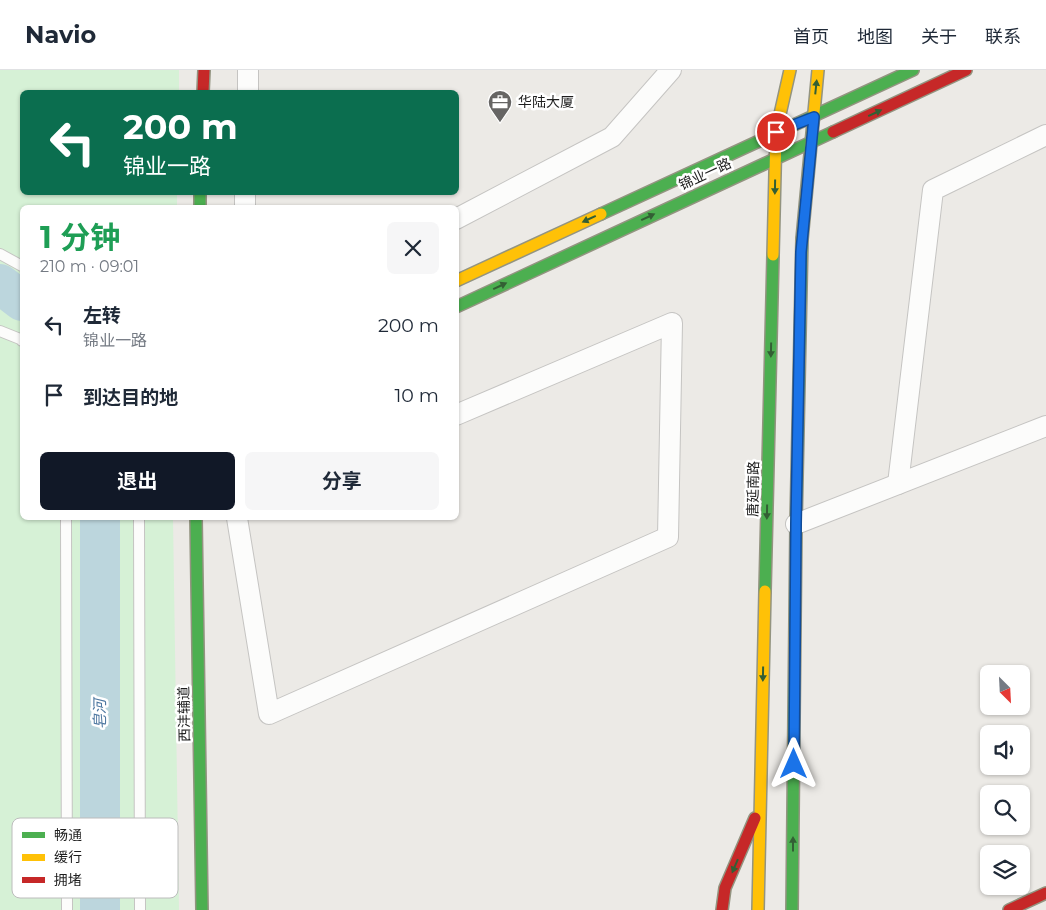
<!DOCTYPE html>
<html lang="zh">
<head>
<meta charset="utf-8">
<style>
  body { margin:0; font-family:Montserrat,"Noto Sans SC",sans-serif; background:#f6f6f7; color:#1f2937; height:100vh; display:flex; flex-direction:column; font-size:19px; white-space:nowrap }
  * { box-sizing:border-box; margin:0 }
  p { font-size:16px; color:#747a83 }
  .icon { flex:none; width:28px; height:28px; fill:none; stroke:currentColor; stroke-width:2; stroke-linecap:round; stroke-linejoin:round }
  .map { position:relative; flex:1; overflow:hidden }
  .details { position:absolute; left:20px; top:135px; width:439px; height:315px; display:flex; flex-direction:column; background:#fff; border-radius:8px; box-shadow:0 1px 4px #0004 }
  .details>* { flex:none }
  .banner { position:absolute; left:20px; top:20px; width:439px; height:105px; border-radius:8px; box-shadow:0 1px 4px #0004; background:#0b6e4f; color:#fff; overflow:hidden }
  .needle { width:32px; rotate:156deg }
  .buttons { position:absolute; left:980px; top:595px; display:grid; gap:10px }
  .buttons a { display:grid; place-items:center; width:50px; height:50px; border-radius:8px; background:#fff; box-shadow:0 1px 4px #0004; font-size:25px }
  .pin { position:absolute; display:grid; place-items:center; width:42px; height:42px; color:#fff; margin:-21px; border:2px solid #fff; border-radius:50%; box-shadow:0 1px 5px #0007 }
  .me { position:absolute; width:55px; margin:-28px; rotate:0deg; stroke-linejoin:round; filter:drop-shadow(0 0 4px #0008) }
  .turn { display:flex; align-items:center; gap:18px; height:105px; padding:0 20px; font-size:22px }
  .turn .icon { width:65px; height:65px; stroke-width:2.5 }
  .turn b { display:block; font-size:35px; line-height:42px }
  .round { display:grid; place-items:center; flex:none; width:52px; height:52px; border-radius:8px; background:#f6f6f7 }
  .head { display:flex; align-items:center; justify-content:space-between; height:85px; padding:0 20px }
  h1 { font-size:30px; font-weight:700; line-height:38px; color:#1e9e55 }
  .button { display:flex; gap:10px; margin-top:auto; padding:10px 20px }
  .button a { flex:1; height:58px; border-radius:8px; background:#111827; color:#fff; font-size:20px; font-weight:700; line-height:58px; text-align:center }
  .button a+a { background:#f6f6f7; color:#1f2937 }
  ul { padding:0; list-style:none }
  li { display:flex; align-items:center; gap:15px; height:70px; padding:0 20px }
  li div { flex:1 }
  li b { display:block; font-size:19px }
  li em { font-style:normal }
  header { display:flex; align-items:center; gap:30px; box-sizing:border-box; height:70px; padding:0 25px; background:#fff; border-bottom:1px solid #e0e1e3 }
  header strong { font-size:24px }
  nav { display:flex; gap:28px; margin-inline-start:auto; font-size:18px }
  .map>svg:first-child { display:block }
  .park { fill:#d6f1d6 }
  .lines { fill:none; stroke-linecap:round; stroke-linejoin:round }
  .river { stroke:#bcd6dd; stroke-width:40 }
  .lane-casing { stroke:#c5c4c2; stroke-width:12 }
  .street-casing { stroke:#c5c4c2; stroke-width:22 }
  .fast-casing { stroke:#939480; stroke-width:14 }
  .slow-casing { stroke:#939480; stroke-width:14 }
  .jam-casing { stroke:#939480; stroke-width:14 }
  .lane { stroke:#fcfcfb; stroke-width:10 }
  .street { stroke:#fcfcfb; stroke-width:20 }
  .fast { stroke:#4caf50; stroke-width:11 }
  .slow { stroke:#ffc107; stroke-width:11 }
  .jam { stroke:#c62828; stroke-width:11 }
  .oneway { fill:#335f34 }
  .route-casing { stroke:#114b97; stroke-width:12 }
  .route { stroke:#1a73e8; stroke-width:9 }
  .labels { text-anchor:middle; stroke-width:5; stroke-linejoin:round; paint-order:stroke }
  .poi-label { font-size:14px; fill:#1e1e1e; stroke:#fff; text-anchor:start }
  .street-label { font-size:14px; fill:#1e1e1e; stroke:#fff }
  .water-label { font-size:15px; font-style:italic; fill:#4d77a0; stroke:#fff }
  .key { fill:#fff; stroke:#bcbcbc; stroke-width:1 }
  .key-label { font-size:14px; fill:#1e1e1e }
</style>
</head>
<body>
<header>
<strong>Navio</strong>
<nav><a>首页</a><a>地图</a><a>关于</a><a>联系</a></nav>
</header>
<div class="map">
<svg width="1046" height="840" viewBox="0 0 1046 840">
  <rect width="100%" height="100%" fill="#eceae6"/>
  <!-- park -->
  <path class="park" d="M 0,0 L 179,0 L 179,22 L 22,22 L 22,122 L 177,123 L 177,137 L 22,138 L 22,448 L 173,448 L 179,840 L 0,840 Z"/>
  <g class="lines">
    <!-- river -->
    <g class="river">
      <path d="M 0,214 L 22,231"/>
      <path d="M 100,840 L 100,448"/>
    </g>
    <!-- lane casing -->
    <g class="lane-casing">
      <g id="lane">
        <path d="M 0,184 L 22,196"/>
        <path d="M 0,261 L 20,269 L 22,271"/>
        <path d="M 66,448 L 67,840"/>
        <path d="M 139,448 L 140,840"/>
      </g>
    </g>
    <!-- street casing -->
    <g class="street-casing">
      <g id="street">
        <path d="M 248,22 L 248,0"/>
        <path d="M 245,138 L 245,122"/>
        <path d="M 456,149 L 612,67 L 671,0"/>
        <path d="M 898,414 L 933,120 L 1046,65"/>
        <path d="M 237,448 L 269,644 L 668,467 L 672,253 L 456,345"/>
        <path d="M 796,454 L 1046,356"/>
      </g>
    </g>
    <!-- fast casing -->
    <g class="fast-casing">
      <g id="fast">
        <path d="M 200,122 L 200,138"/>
        <path d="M 601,144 L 913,0"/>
        <path d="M 456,237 L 833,62"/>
        <path d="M 196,448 L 202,840"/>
        <path d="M 765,521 L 773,185"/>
        <path d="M 792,840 L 796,454 L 802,169"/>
      </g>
    </g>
    <!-- slow casing -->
    <g class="slow-casing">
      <g id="slow">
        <path d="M 802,169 L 818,0"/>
        <path d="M 773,185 L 776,62 L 790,0"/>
        <path d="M 456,211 L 601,144"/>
        <path d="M 758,840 L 765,521"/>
      </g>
    </g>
    <!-- jam casing -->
    <g class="jam-casing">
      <g id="jam">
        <path d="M 203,22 L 204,0"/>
        <path d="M 833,62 L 966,0"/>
        <path d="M 722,840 L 725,818 L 755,748"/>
        <path d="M 1009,840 L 1046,823"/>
      </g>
    </g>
    <!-- lane -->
    <use href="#lane" class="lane"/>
    <!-- street -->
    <use href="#street" class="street"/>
    <!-- fast -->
    <use href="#fast" class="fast"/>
    <!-- slow -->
    <use href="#slow" class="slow"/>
    <!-- jam -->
    <use href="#jam" class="jam"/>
  </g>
  <!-- one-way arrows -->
  <defs><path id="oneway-solid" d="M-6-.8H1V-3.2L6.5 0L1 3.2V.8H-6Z" transform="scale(1.25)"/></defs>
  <g class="oneway">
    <use href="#oneway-solid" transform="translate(816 17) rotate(-84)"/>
    <use href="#oneway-solid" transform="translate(875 43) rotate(-25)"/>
    <use href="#oneway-solid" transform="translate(775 117) rotate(91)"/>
    <use href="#oneway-solid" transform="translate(648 147) rotate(-25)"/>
    <use href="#oneway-solid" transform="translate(589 149) rotate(155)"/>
    <use href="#oneway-solid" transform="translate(500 216) rotate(-25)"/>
    <use href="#oneway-solid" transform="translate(771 280) rotate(91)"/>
    <use href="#oneway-solid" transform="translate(767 442) rotate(91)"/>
    <use href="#oneway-solid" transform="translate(763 604) rotate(91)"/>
    <use href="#oneway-solid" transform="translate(793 774) rotate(-90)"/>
    <use href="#oneway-solid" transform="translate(735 796) rotate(113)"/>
  </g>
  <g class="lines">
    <!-- route casing -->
    <g class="route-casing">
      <path id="route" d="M 776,62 L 814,47 L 801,182 L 796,454 L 794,694"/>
    </g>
    <!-- route -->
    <use href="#route" class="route"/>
  </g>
  <!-- icons -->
  <defs>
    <g id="office-pin" transform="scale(1.25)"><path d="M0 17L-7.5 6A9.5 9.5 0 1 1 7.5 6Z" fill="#666564" stroke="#fff"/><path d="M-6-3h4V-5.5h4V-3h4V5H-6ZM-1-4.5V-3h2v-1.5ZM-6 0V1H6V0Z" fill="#fff"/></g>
  </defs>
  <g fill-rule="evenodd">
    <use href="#office-pin" x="500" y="32"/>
  </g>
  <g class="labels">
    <!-- poi labels -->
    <g class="poi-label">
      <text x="518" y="37">华陆大厦</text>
    </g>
    <!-- street labels -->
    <g class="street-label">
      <text transform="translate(705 104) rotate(-25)" y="5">锦业一路</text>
      <text transform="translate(753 419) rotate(-89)" y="5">唐延南路</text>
      <text transform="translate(184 644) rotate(-91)" y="5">西沣辅道</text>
    </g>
    <!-- water labels -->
    <g class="water-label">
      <text transform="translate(100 644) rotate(-90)" y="5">皂河</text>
    </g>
  </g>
  <!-- legend -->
  <rect x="12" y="748" width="166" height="80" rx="8" class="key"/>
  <rect x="22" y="762" width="23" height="6" fill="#4caf50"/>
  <rect x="22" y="784" width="23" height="7" fill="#ffc107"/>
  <rect x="22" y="807" width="23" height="6" fill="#c62828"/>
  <g class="key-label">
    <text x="54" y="770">畅通</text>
    <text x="54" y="792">缓行</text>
    <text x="54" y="815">拥堵</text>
  </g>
</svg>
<div class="buttons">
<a><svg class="needle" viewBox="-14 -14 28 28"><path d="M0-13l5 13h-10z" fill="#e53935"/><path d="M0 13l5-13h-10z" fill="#747a83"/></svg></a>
<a><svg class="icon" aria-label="sound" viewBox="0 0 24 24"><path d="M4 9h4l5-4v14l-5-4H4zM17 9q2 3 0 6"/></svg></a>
<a><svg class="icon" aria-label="search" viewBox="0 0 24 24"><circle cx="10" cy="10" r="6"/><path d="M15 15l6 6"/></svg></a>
<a><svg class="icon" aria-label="layers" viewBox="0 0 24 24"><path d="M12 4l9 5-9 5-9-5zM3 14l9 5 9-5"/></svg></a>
</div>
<div class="pin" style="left:776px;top:62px;background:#d93025"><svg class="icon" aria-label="arrive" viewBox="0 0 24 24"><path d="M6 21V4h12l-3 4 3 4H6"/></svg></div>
<svg class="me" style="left:794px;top:694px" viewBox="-20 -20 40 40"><path d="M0-17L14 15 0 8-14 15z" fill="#1a73e8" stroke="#fff" stroke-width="4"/></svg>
<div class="banner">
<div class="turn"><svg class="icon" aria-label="left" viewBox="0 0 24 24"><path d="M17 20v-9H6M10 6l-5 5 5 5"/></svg><div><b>200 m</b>锦业一路</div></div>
</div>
<section class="details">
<div class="head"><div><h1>1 分钟</h1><p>210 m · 09:01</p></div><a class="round"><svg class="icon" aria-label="close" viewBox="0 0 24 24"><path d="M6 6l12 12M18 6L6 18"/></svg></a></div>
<ul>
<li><svg class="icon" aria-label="left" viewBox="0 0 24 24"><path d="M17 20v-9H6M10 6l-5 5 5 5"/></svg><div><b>左转</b><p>锦业一路</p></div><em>200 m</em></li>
<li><svg class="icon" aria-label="arrive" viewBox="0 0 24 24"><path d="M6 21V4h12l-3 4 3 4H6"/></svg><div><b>到达目的地</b></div><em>10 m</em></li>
</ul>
<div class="button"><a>退出</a><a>分享</a></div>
</section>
</div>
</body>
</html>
